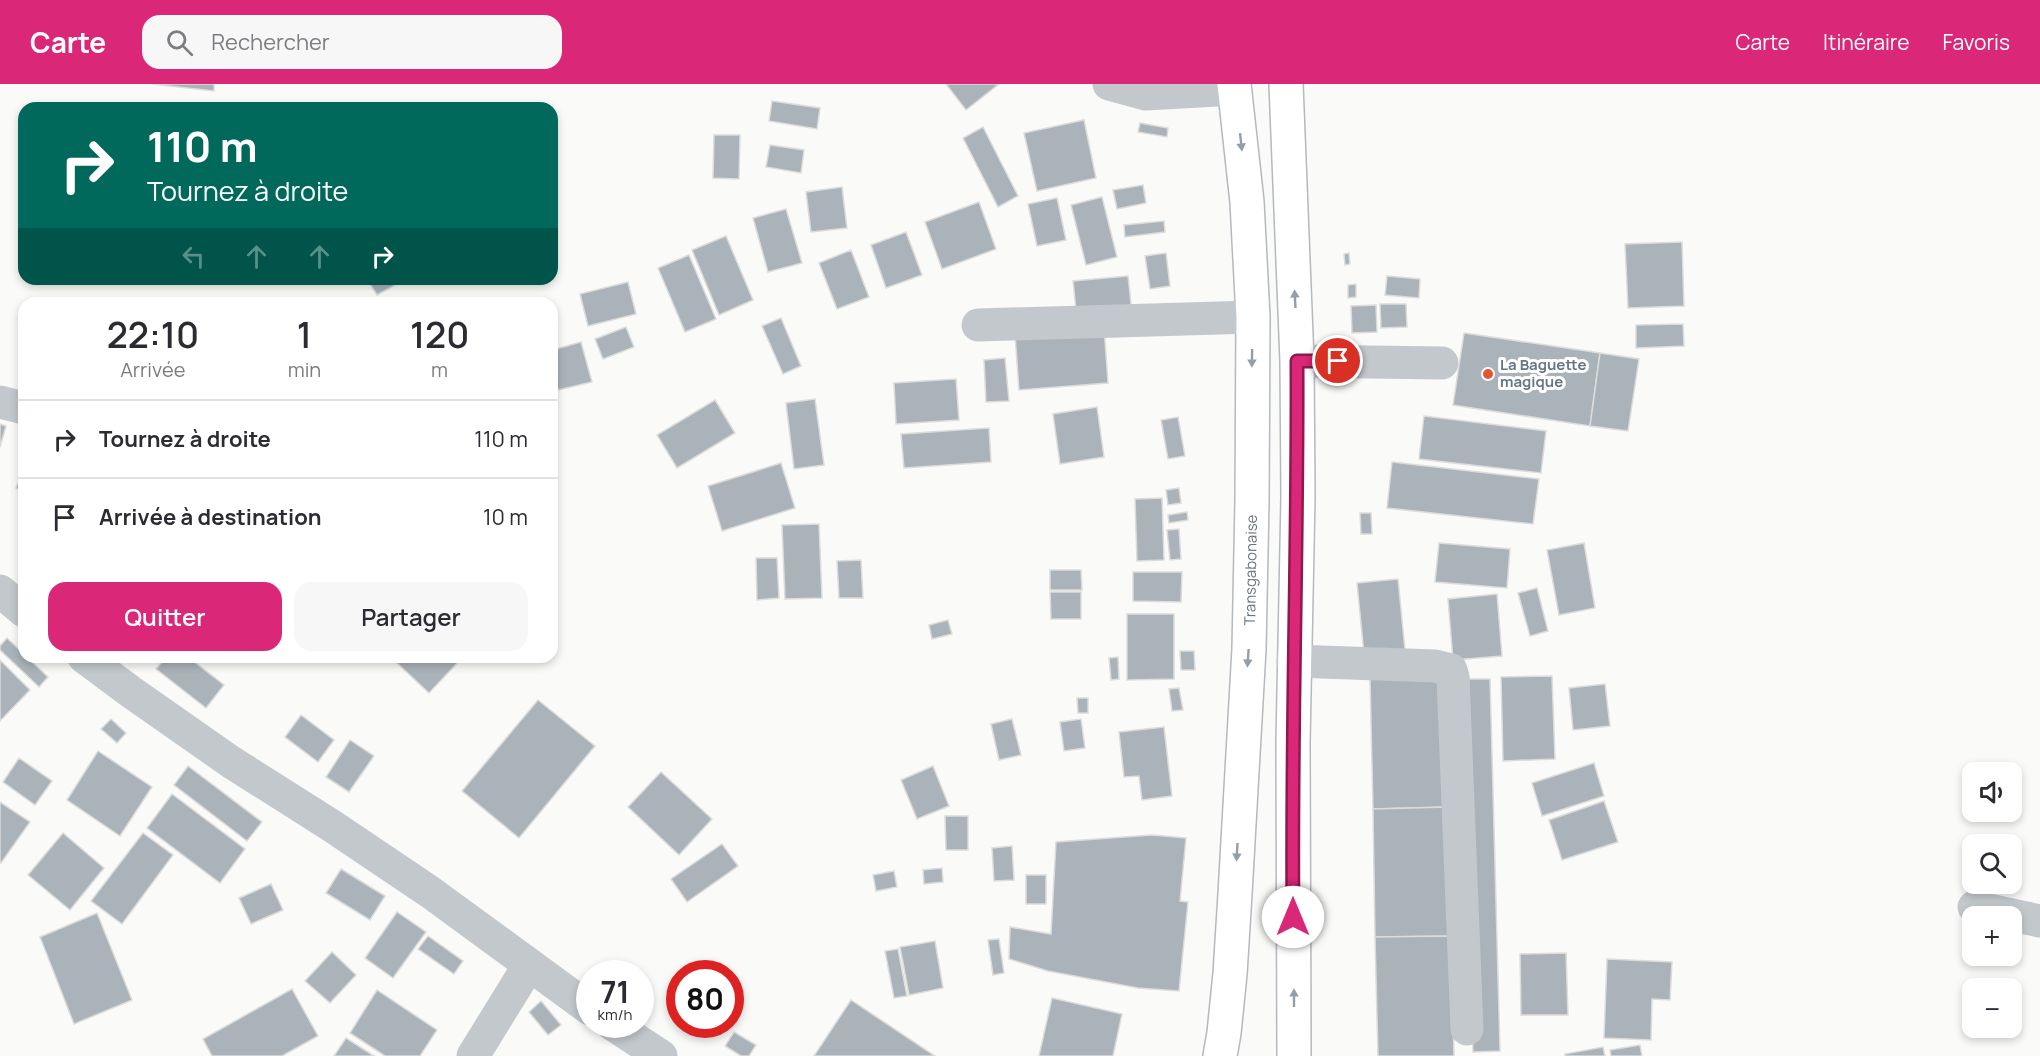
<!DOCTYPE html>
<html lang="fr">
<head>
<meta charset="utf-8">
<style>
  body { margin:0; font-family:Manrope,sans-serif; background:#f7f7f7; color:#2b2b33; height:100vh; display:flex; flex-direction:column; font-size:22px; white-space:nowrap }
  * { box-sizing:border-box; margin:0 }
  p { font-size:20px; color:#7c7c81 }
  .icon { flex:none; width:33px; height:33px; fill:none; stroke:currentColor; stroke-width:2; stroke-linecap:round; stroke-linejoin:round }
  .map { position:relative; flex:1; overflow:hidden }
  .panel { position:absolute; left:18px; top:213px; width:540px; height:366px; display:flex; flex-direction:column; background:#fff; border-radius:18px; box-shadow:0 3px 9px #0003 }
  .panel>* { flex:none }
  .guide { position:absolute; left:18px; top:18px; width:540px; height:183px; border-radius:18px; box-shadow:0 3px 9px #0003; background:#00695c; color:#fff; overflow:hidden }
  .controls { position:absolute; left:1962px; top:678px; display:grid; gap:12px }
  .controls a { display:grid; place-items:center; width:60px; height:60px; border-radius:12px; background:#fff; box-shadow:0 3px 9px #0003; font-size:30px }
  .speed { position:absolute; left:576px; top:876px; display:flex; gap:12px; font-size:30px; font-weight:700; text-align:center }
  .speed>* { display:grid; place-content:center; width:78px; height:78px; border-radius:50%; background:#fff; box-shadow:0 3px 9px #0003; line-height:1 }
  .speed small { font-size:15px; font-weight:400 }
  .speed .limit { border:9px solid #d22; background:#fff; color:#111 }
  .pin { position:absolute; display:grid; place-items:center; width:51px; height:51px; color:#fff; margin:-26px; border:3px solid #fff; border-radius:50%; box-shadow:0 2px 6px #0007 }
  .me { position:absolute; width:66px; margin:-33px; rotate:0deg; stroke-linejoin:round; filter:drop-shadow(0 0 4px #0008) }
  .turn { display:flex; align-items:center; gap:21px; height:126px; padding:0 30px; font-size:27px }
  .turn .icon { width:78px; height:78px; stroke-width:2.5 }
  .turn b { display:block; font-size:42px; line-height:51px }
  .lanes { display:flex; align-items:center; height:57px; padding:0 30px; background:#0003; justify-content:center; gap:30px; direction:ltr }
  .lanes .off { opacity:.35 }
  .eta { display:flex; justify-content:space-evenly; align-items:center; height:102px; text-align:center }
  .eta b { font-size:36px; font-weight:600; line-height:42px }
  .cta { display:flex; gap:12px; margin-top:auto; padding:12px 30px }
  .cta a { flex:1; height:69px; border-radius:18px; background:#db2777; color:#fff; font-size:24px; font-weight:600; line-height:69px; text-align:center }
  .cta a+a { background:#f7f7f7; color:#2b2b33 }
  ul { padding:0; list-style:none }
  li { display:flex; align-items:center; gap:18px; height:78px; padding:0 30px; border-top:2px solid #e1e1e2 }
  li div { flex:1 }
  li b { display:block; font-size:22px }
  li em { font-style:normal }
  header { display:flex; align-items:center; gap:36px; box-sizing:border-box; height:84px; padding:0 30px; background:#db2777; color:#fff }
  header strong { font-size:28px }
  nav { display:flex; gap:33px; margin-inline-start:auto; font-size:21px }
  .search { width:420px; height:54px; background:#f7f7f7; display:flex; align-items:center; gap:15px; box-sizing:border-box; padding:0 21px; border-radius:18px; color:#7c7c81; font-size:22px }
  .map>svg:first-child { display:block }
  .building { fill:#aab3b9; stroke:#dcdcda; stroke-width:1.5 }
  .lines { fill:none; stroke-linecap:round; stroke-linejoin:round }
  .highway-casing { stroke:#b4b9bd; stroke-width:36 }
  .minor { stroke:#c3c8cc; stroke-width:33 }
  .highway { stroke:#fff; stroke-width:33 }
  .oneway { fill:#939fa8 }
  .route-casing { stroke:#8e194d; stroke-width:15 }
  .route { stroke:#db2777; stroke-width:10 }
  .poi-dot { fill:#e4572e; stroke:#fff; stroke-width:2 }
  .labels { text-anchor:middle; stroke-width:6; stroke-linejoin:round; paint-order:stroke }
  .poi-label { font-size:15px; font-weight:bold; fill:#657683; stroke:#fff; text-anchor:start }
  .street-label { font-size:15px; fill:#657683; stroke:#fff }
</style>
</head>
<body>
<header>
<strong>Carte</strong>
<div class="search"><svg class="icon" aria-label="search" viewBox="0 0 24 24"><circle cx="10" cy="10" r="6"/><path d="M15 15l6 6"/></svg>Rechercher</div>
<nav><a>Carte</a><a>Itinéraire</a><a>Favoris</a></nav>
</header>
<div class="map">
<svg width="2040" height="972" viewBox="0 0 2040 972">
  <rect width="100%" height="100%" fill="#fafaf8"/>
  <!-- building -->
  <g class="building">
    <path d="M 152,0 L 214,0 L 214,7 Z"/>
    <path d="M 946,0 L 999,0 L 966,26 Z"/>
    <path d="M 772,17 L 820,24 L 817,45 L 769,37 Z"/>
    <path d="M 1084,36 L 1096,94 L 1037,107 L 1024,49 Z"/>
    <path d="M 1140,39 L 1168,44 L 1167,53 L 1138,48 Z"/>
    <path d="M 983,43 L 1018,112 L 998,123 L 963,54 Z"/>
    <path d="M 714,51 L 740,51 L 739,95 L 713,94 Z"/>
    <path d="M 770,61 L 804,66 L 801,89 L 766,83 Z"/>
    <path d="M 1143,101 L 1146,119 L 1117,125 L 1113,106 Z"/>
    <path d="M 842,103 L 847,144 L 811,148 L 806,108 Z"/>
    <path d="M 1102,113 L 1117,173 L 1086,181 L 1071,121 Z"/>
    <path d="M 1057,114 L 1066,156 L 1037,162 L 1028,120 Z"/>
    <path d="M 979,118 L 996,165 L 942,185 L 925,138 Z"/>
    <path d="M 786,125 L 802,179 L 768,188 L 753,134 Z"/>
    <path d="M 1164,137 L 1165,148 L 1125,153 L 1124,141 Z"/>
    <path d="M 906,148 L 922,191 L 886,204 L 871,161 Z"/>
    <path d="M 726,152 L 753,216 L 719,231 L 692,166 Z"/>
    <path d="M 1682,158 L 1684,222 L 1628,224 L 1625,160 Z"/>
    <path d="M 851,166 L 869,213 L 837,225 L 819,179 Z"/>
    <path d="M 1166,169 L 1170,202 L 1150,205 L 1145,172 Z"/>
    <path d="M 1349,169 L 1350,180 L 1345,181 L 1344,170 Z"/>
    <path d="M 689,171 L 716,235 L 685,248 L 658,184 Z"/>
    <path d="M 1128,192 L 1132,229 L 1077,235 L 1073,197 Z"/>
    <path d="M 1387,192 L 1420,195 L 1419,214 L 1385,211 Z"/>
    <path d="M 367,195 L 406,195 L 377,211 Z"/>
    <path d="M 628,198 L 636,230 L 588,242 L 580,210 Z"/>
    <path d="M 1356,200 L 1356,213 L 1348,214 L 1348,201 Z"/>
    <path d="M 1380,220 L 1406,220 L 1407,243 L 1381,244 Z"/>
    <path d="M 1376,221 L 1377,248 L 1352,249 L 1351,222 Z"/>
    <path d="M 781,234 L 801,282 L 783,290 L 762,242 Z"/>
    <path d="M 1683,240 L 1684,262 L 1636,264 L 1636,241 Z"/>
    <path d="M 626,243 L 634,263 L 603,275 L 595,255 Z"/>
    <path d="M 1104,243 L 1108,299 L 1019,306 L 1015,250 Z"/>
    <path d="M 1464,249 L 1600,269 L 1590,342 L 1453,321 Z"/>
    <path d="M 581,258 L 592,298 L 558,306 L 552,283 L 552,266 Z"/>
    <path d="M 1600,269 L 1639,275 L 1628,347 L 1590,342 Z"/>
    <path d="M 1005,274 L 1009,317 L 986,318 L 984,276 Z"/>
    <path d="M 956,295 L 959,336 L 896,340 L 894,299 Z"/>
    <path d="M 815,315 L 824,381 L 794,385 L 786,319 Z"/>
    <path d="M 715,316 L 735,349 L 677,384 L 657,351 Z"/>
    <path d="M 1097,323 L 1104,373 L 1060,380 L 1053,330 Z"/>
    <path d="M 1424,332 L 1546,347 L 1541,389 L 1419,375 Z"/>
    <path d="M 1178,333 L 1185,372 L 1168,375 L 1161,336 Z"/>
    <path d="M 0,340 L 6,342 L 0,363 Z"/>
    <path d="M 989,344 L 991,378 L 904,384 L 901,350 Z"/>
    <path d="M 1392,378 L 1539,395 L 1533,440 L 1387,424 Z"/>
    <path d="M 781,379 L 795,424 L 722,447 L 708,402 Z"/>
    <path d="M 24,385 L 24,407 L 16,404 Z"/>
    <path d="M 1179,404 L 1181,419 L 1168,421 L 1166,406 Z"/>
    <path d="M 1162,414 L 1164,476 L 1137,477 L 1135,415 Z"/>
    <path d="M 1187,428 L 1188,436 L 1169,439 L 1168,431 Z"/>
    <path d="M 1360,429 L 1371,429 L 1372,450 L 1361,450 Z"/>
    <path d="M 819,440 L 822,514 L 785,515 L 782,441 Z"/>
    <path d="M 1179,445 L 1181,475 L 1170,476 L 1167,446 Z"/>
    <path d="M 1439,459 L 1510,465 L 1507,504 L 1435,498 Z"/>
    <path d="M 1584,459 L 1595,524 L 1559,531 L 1547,466 Z"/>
    <path d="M 756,474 L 777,474 L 779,514 L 757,516 Z"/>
    <path d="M 861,476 L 863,514 L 839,514 L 837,477 Z"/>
    <path d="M 1050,486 L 1081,486 L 1082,506 L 1050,506 Z"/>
    <path d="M 1133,488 L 1182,488 L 1181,518 L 1133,517 Z"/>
    <path d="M 1398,495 L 1405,566 L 1364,570 L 1357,499 Z"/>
    <path d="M 1537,504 L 1548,547 L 1530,552 L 1518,509 Z"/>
    <path d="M 1050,508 L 1081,508 L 1081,535 L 1051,535 Z"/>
    <path d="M 1497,510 L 1502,572 L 1453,576 L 1448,515 Z"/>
    <path d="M 1127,530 L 1174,530 L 1174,595 L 1127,596 Z"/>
    <path d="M 948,536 L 952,550 L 932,555 L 929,541 Z"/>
    <path d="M 7,554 L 24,570 L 24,573 L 27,573 L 48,593 L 39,603 L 0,566 L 0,562 Z"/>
    <path d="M 1180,567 L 1194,567 L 1195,586 L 1181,586 Z"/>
    <path d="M 166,573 L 188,573 L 224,601 L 206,624 L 156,585 Z"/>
    <path d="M 402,573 L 463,573 L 429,609 L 397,579 Z"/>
    <path d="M 1118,573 L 1119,595 L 1111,596 L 1109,574 Z"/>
    <path d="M 0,576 L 30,606 L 0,637 Z"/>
    <path d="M 1444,592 L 1448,723 L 1373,725 L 1370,594 Z"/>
    <path d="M 1552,592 L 1555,675 L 1503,677 L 1501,593 Z"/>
    <path d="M 1462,595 L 1490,595 L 1500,967 L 1473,968 Z"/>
    <path d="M 1605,600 L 1610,642 L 1573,646 L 1569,604 Z"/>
    <path d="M 1179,604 L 1183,626 L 1172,627 L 1169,605 Z"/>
    <path d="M 1077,614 L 1088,614 L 1088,629 L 1078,629 Z"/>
    <path d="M 538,616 L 595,662 L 519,754 L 462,707 Z"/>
    <path d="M 301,631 L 334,656 L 318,678 L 285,653 Z"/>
    <path d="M 111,635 L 126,649 L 117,659 L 101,645 Z"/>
    <path d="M 1012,635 L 1021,671 L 999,676 L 991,640 Z"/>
    <path d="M 1081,635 L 1085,664 L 1064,667 L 1060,638 Z"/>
    <path d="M 1164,643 L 1172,712 L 1142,716 L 1139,692 L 1124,693 L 1119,648 Z"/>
    <path d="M 350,656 L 374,672 L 349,708 L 326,693 Z"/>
    <path d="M 98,667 L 152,703 L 120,752 L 67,716 Z"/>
    <path d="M 19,674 L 52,697 L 35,721 L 3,698 Z"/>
    <path d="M 1594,679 L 1604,712 L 1542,732 L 1532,699 Z"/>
    <path d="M 188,682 L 262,738 L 247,757 L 174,701 Z"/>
    <path d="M 933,682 L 949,722 L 917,735 L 901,696 Z"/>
    <path d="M 661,688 L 712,735 L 679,771 L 628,723 Z"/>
    <path d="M 172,710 L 245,765 L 220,799 L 147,744 Z"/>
    <path d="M 1604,717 L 1618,758 L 1562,776 L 1549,736 Z"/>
    <path d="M 0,718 L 30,738 L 1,779 L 0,779 Z"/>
    <path d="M 1448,723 L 1451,852 L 1375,853 L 1373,725 Z"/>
    <path d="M 945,732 L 968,732 L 968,766 L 946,766 Z"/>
    <path d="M 63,749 L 104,784 L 70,826 L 28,791 Z"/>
    <path d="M 143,749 L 173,771 L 122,840 L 91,817 Z"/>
    <path d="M 1152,751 L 1186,754 L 1180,817 L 1188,818 L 1179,907 L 1138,904 L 1048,887 L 1009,875 L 1010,843 L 1051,850 L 1056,758 Z"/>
    <path d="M 722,760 L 738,782 L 687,818 L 671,795 Z"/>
    <path d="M 1012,762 L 1014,796 L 994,797 L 992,764 Z"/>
    <path d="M 942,784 L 943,798 L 924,800 L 923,786 Z"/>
    <path d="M 341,785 L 385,812 L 370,836 L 326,809 Z"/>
    <path d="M 894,787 L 897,803 L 876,807 L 873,791 Z"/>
    <rect x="1026" y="791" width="20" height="29"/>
    <path d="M 271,800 L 283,826 L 251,840 L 239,814 Z"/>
    <path d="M 397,828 L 426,848 L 393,894 L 365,874 Z"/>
    <path d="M 97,829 L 132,916 L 74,940 L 40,853 Z"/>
    <path d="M 428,852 L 463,877 L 454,890 L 418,865 Z"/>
    <path d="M 1451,852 L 1454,972 L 1378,972 L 1375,853 Z"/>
    <path d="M 999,855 L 1004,889 L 993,891 L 988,856 Z"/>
    <path d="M 935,857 L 943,904 L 909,911 L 900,863 Z"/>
    <path d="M 898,865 L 907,912 L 894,914 L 885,867 Z"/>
    <path d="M 332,868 L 356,891 L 330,919 L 305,897 Z"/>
    <path d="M 1566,869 L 1568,931 L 1521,931 L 1520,870 Z"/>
    <path d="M 1607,875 L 1672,878 L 1670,916 L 1652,915 L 1651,956 L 1604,954 Z"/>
    <path d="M 292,905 L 318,952 L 282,972 L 212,972 L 203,955 Z"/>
    <path d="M 377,906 L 437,946 L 420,972 L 385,972 L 350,949 Z"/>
    <path d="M 1052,914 L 1122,930 L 1113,972 L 1039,972 Z"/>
    <path d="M 851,916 L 935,972 L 814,972 Z"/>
    <path d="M 541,917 L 561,941 L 548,951 L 529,928 Z"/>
    <path d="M 734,948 L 756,961 L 749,972 L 741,972 L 725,962 Z"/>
    <path d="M 346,954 L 374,972 L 334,972 Z"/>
    <path d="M 1640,961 L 1642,972 L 1611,972 L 1610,966 Z"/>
    <path d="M 1603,963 L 1605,972 L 1565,972 L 1565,970 Z"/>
  </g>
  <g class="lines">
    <!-- highway casing -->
    <g class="highway-casing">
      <g id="highway">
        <path d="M 1286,0 L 1297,277 L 1298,413 L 1293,658 L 1294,972"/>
        <path d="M 1220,972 L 1224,949 L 1230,890 L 1235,810 L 1249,565 L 1252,417 L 1253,233 L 1247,118 L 1234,0"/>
      </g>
    </g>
    <!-- minor -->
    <g class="minor">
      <path d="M 1109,0 L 1146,10 L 1235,5"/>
      <path d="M 978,241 L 1253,233"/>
      <path d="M 1297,277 L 1442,279"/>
      <path d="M 0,318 L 24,324"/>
      <path d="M 0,507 L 24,527"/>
      <path d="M 84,573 L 131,608 L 231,678 L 332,742 L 430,808 L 590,925"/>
      <path d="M 1293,577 L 1435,582 L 1451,586 L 1453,593 L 1467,945"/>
      <path d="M 1974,823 L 2040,837"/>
      <path d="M 612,940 L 661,972"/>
      <path d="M 473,972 L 529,881"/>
    </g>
    <!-- highway -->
    <use href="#highway" class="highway"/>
  </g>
  <!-- one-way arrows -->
  <defs><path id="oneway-solid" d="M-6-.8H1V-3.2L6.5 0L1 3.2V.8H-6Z" transform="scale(1.5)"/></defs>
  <g class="oneway">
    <use href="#oneway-solid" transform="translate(1241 58) rotate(84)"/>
    <use href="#oneway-solid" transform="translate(1295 215) rotate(-93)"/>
    <use href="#oneway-solid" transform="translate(1252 274) rotate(91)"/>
    <use href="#oneway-solid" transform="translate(1248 574) rotate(94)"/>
    <use href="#oneway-solid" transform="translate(1237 768) rotate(93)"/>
    <use href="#oneway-solid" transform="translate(1294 914) rotate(-90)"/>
  </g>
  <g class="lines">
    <!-- route casing -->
    <g class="route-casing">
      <path id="route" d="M 1293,833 C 1291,648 1298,462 1297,277 L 1338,277"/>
    </g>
    <!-- route -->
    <use href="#route" class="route"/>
  </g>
  <!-- markers -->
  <circle class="poi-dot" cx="1488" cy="290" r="6"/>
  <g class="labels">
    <!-- poi labels -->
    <g class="poi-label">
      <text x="1500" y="286">La Baguette<tspan x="1500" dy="17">magique</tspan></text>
    </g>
    <!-- street labels -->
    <g class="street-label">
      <text transform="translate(1251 486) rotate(-89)" y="5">Transgabonaise</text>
    </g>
  </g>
</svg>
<div class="controls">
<a><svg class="icon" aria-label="sound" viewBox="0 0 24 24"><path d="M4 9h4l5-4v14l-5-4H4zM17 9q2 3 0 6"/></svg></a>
<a><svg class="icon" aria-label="search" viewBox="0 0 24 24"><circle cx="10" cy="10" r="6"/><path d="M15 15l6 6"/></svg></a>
<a>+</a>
<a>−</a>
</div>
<div class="speed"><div>71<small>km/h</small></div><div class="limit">80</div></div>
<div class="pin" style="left:1338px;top:277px;background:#d93025"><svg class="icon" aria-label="arrive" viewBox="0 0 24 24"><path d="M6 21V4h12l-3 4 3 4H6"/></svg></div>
<svg class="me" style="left:1293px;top:833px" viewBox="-20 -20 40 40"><circle r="19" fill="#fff"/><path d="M0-13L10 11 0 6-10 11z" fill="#db2777"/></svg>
<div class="guide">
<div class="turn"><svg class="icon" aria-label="right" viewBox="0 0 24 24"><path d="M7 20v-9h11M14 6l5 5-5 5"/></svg><div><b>110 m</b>Tournez à droite</div></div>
<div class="lanes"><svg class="icon off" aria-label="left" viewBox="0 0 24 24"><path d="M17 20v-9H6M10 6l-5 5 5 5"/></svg><svg class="icon off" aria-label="ahead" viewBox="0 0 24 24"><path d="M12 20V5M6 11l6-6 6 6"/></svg><svg class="icon off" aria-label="ahead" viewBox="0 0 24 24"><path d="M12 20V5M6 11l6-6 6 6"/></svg><svg class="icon" aria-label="right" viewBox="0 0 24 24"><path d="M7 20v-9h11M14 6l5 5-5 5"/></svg></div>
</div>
<section class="panel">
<div class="eta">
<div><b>22:10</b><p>Arrivée</p></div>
<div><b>1</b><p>min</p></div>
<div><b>120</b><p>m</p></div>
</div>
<ul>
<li><svg class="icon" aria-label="right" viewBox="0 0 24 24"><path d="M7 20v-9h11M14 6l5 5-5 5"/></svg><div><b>Tournez à droite</b></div><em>110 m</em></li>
<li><svg class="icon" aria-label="arrive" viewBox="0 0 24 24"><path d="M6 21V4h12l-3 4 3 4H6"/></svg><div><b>Arrivée à destination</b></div><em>10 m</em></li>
</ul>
<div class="cta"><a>Quitter</a><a>Partager</a></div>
</section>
</div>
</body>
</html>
